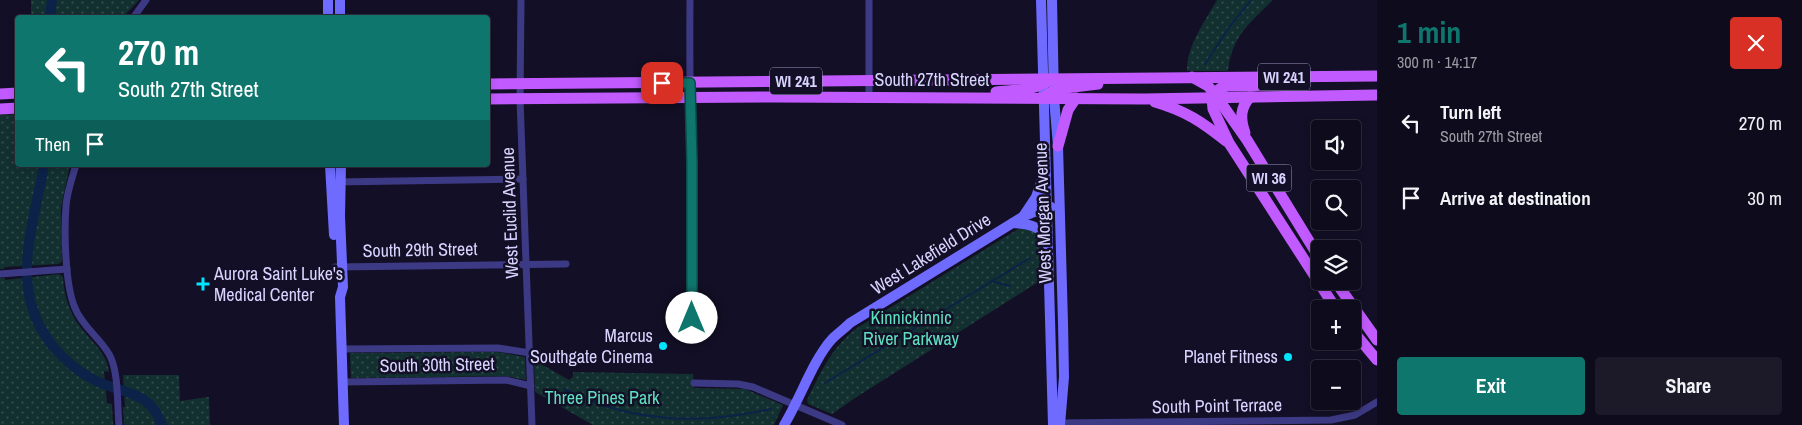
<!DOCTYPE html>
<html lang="en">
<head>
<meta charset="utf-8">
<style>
  body { margin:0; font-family:"Archivo Narrow",sans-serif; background:#1c1929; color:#f1f3f6; height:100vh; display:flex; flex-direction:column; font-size:19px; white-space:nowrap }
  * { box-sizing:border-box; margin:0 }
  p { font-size:16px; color:#9b9ba3 }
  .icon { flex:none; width:28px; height:28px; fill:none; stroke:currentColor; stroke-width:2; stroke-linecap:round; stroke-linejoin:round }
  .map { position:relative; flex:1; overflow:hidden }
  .panel { display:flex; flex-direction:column; background:#0e0b1c; width:425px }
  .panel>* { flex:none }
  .banner { position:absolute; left:15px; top:15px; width:475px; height:152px; border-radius:5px; box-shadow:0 2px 8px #0003,0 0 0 1px #2e2b3b; background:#0f766e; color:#fff; overflow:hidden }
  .fabs { position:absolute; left:1311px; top:120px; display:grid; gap:10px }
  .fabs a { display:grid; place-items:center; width:50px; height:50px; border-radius:5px; background:#0e0b1c; box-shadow:0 2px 8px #0003,0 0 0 1px #2e2b3b; font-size:25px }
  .pin { position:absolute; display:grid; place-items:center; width:42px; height:42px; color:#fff; margin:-21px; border-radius:10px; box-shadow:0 2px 8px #0006 }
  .me { position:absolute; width:55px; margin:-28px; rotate:0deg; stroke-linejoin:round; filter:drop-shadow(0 0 4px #0008) }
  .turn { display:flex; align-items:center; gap:18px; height:105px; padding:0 20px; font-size:22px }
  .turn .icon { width:65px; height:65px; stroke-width:2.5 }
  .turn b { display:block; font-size:35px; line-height:42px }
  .then { display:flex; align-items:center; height:48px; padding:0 20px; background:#0003; gap:10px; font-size:19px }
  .round { display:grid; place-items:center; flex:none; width:52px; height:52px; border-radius:5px; background:#1c1929 }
  .head { display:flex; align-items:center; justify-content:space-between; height:85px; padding:0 20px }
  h1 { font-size:30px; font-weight:700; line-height:38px; color:#0f766e }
  .button { display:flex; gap:10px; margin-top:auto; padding:10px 20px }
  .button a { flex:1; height:58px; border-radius:5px; background:#0f766e; color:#fff; font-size:20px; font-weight:700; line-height:58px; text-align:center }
  .button a+a { background:#1c1929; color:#f1f3f6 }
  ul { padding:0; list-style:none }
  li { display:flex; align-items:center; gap:15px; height:75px; padding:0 20px }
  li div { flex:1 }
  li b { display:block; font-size:19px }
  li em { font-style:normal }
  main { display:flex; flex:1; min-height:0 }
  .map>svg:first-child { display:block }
  .grass { fill:url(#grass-dots) }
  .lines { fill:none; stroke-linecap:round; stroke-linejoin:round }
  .stream { stroke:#0c2248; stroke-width:2 }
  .river { stroke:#0c2248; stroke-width:10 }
  .street { stroke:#3d3a85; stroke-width:7 }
  .secondary { stroke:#6f6bff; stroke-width:10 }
  .primary { stroke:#c25bff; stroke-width:11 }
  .route-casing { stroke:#0a4d48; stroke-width:12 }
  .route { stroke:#0f766e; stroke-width:9 }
  .poi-dot { fill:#00e5ff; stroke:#130f26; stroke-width:2 }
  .labels { text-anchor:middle; stroke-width:5; stroke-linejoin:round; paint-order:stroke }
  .shield { fill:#130f26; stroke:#9e99be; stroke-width:1 }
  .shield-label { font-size:16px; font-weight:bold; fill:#d9d4ff }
  .street-label { font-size:18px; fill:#d9d4ff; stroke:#130f26 }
  .poi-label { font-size:18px; fill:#d9d4ff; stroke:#130f26; text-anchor:end }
  .park-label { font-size:18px; fill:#5fe0c0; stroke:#130f26 }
</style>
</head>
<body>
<main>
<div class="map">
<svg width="1377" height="425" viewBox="0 0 1377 425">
  <defs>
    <pattern id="grass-dots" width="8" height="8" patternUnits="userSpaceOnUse" patternTransform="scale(1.25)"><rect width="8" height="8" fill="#12302f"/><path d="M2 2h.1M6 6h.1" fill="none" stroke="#344d4e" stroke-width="1.8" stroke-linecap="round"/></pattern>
  </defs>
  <rect width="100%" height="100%" fill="#130f26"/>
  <!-- grass -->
  <g class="grass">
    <path d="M 31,0 L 139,0 L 123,17 L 31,18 Z"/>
    <path d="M 1217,0 L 1273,0 C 1249,24 1232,36 1228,71 L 1187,71 C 1187,45 1204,23 1217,0 Z"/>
    <path d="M 17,114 L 18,165 L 70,165 L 61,207 L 62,261 L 59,264 L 5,267 L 4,269 L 0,269 L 0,115 Z"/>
    <path d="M 1028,227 L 1041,237 L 1043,279 L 855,398 L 832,414 L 808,404 L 807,400 C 822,370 831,348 857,328 L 1018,229 Z"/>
    <path d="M 59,274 L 63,277 C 64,295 69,311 79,325 C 90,341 107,352 109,372 L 104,371 L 107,403 L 112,404 L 113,425 L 0,425 L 0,278 L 5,278 L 5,280 Z"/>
    <path d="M 498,352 L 525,357 L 526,380 L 506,376 L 351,378 L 350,353 Z"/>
    <path d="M 534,360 L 569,380 L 573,377 L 573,372 L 693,374 L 694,388 L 745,389 L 783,405 L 774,425 L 593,425 L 535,392 Z"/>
    <path d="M 123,375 L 179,375 L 180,401 L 209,397 L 210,425 L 124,425 L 123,407 L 125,407 Z"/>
  </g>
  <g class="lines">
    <!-- stream -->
    <g class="stream">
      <path d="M 1205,64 L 1230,26 L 1251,0"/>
      <path d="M 991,281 L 1010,286"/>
      <path d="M 825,383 L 1030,258"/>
      <path d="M 564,389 C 631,423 699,425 771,409"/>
    </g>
    <!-- river -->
    <g class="river">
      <path d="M 50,18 L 52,0"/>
      <path d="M 44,165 C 33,230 6,294 57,351 C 71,366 86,378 106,385 C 132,394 152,396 162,425"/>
    </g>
    <!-- street -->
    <g class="street">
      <path d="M 521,0 L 520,99 L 532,425"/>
      <path d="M 690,0 C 689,106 692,212 693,318"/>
      <path d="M 133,18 L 146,0"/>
      <path d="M 869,98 L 869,0"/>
      <path d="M 76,165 C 72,178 67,192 66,206 C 64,232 65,285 75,308 C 82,326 99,337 109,354 C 119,371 117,405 119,425"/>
      <path d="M 336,182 L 523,179"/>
      <path d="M 335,267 L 566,264"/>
      <path d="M 0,274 L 67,269"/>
      <path d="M 342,349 L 498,348 L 530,353"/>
      <path d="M 343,382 L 506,380 L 531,386"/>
      <path d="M 694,383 L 738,384 L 753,387 L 842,425"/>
      <path d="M 1057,423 L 1331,420 L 1355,415 L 1377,402"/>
    </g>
    <!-- secondary -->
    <g class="secondary">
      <path d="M 328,0 L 328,18"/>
      <path d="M 1041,0 L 1053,425"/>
      <path d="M 1052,0 L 1054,98 L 1058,146 L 1063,323 L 1064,377 L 1060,425"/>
      <path d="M 340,18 L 340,0"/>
      <path d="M 330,165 L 334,235"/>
      <path d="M 341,165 L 340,216 L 343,287 L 340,297 L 344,425"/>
      <path d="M 1024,215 L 1036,197 L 1043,177"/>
      <path d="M 1013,223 C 1028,224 1038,225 1047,238"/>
      <path d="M 784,425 C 800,399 813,360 832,339 C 838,333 844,329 850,323 L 1024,216 L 1046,207 L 1051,207"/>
    </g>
    <!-- primary -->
    <g class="primary">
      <path d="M 1192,77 L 1208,86 L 1214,93 L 1247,140 L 1320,259"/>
      <path d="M 1275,83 L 1252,86 L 1227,86 L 1221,88 L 1214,93 L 1212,98 L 1213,109 L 1229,143 L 1336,309"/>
      <path d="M 488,84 L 1377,76"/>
      <path d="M 996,92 C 1014,90 1034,91 1050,80"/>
      <path d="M 0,94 L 18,93"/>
      <path d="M 1044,97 L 1057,89 L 1098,84"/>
      <path d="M 488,99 L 776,97 L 1144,99 L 1377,95"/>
      <path d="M 1155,102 C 1186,111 1202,122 1226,141"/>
      <path d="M 0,109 L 18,108"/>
      <path d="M 1245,133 C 1240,119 1240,108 1250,97"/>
      <path d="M 1058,146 L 1068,110 L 1076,98"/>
      <path d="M 1335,281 L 1377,340"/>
      <path d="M 1352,330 L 1377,360"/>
    </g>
  </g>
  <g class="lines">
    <!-- route casing -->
    <g class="route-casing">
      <path id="route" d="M 662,83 L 690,83 L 692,163 L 692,318"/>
    </g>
    <!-- route -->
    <use href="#route" class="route"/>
  </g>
  <!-- markers -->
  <g class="poi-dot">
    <path d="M200.5 276.5h5v5h5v5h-5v5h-5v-5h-5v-5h5z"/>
    <circle cx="663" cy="346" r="5"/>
    <circle cx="1288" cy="357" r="5"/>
  </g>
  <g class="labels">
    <!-- shield labels -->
    <g class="shield">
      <rect x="1258" y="63.5" width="52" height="27" rx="4"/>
      <rect x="770" y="67.5" width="52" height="27" rx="4"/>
      <rect x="1246.5" y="164.5" width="45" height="27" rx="4"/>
    </g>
    <g class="shield-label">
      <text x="1284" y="83">WI 241</text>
      <text x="796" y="87">WI 241</text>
      <text x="1269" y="184">WI 36</text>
    </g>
    <!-- street labels -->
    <g class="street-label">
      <text x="932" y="86">South 27th Street</text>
      <text transform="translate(510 213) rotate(-92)" y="6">West Euclid Avenue</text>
      <text transform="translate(1043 213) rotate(-92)" y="6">West Morgan Avenue</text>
      <text transform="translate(420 250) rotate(-1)" y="6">South 29th Street</text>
      <text transform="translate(931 254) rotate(-32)" y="6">West Lakefield Drive</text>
      <text transform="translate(437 365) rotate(-1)" y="6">South 30th Street</text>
      <text transform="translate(1217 406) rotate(-1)" y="6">South Point Terrace</text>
    </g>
    <!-- poi labels -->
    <g class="poi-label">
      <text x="214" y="280" text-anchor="start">Aurora Saint Luke's<tspan x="214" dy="21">Medical Center</tspan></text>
      <text x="653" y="342">Marcus<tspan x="653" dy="21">Southgate Cinema</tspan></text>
      <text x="1278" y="363">Planet Fitness</text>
    </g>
    <!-- park labels -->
    <g class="park-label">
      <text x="911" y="324">Kinnickinnic<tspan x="911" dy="21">River Parkway</tspan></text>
      <text x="602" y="404">Three Pines Park</text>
    </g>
  </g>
</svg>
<div class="fabs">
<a><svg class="icon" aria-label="sound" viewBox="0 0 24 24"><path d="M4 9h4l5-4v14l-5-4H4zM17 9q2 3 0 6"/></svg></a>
<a><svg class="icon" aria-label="search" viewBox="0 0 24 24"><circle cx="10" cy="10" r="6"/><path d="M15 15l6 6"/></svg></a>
<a><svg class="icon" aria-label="layers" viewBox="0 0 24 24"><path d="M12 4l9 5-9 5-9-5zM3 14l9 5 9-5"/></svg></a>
<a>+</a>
<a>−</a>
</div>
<div class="pin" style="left:662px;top:83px;background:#d93025"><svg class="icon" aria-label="arrive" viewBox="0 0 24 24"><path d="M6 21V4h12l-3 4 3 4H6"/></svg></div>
<svg class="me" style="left:692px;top:318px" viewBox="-20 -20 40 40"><circle r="19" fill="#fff"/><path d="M0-13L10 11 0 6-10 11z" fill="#0f766e"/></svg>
<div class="banner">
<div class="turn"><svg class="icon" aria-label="left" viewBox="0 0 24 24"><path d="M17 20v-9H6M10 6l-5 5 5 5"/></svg><div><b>270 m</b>South 27th Street</div></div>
<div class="then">Then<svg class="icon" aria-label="arrive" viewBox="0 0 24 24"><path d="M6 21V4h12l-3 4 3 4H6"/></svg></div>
</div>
</div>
<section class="panel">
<div class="head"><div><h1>1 min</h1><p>300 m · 14:17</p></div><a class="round" style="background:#d93025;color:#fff"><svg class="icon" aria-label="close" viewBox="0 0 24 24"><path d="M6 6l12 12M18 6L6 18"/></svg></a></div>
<ul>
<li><svg class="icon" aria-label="left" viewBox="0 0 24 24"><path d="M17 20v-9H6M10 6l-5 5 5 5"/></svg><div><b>Turn left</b><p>South 27th Street</p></div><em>270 m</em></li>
<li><svg class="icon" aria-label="arrive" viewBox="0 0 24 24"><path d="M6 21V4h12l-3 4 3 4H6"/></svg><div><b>Arrive at destination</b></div><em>30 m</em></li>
</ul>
<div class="button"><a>Exit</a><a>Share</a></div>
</section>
</main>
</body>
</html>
